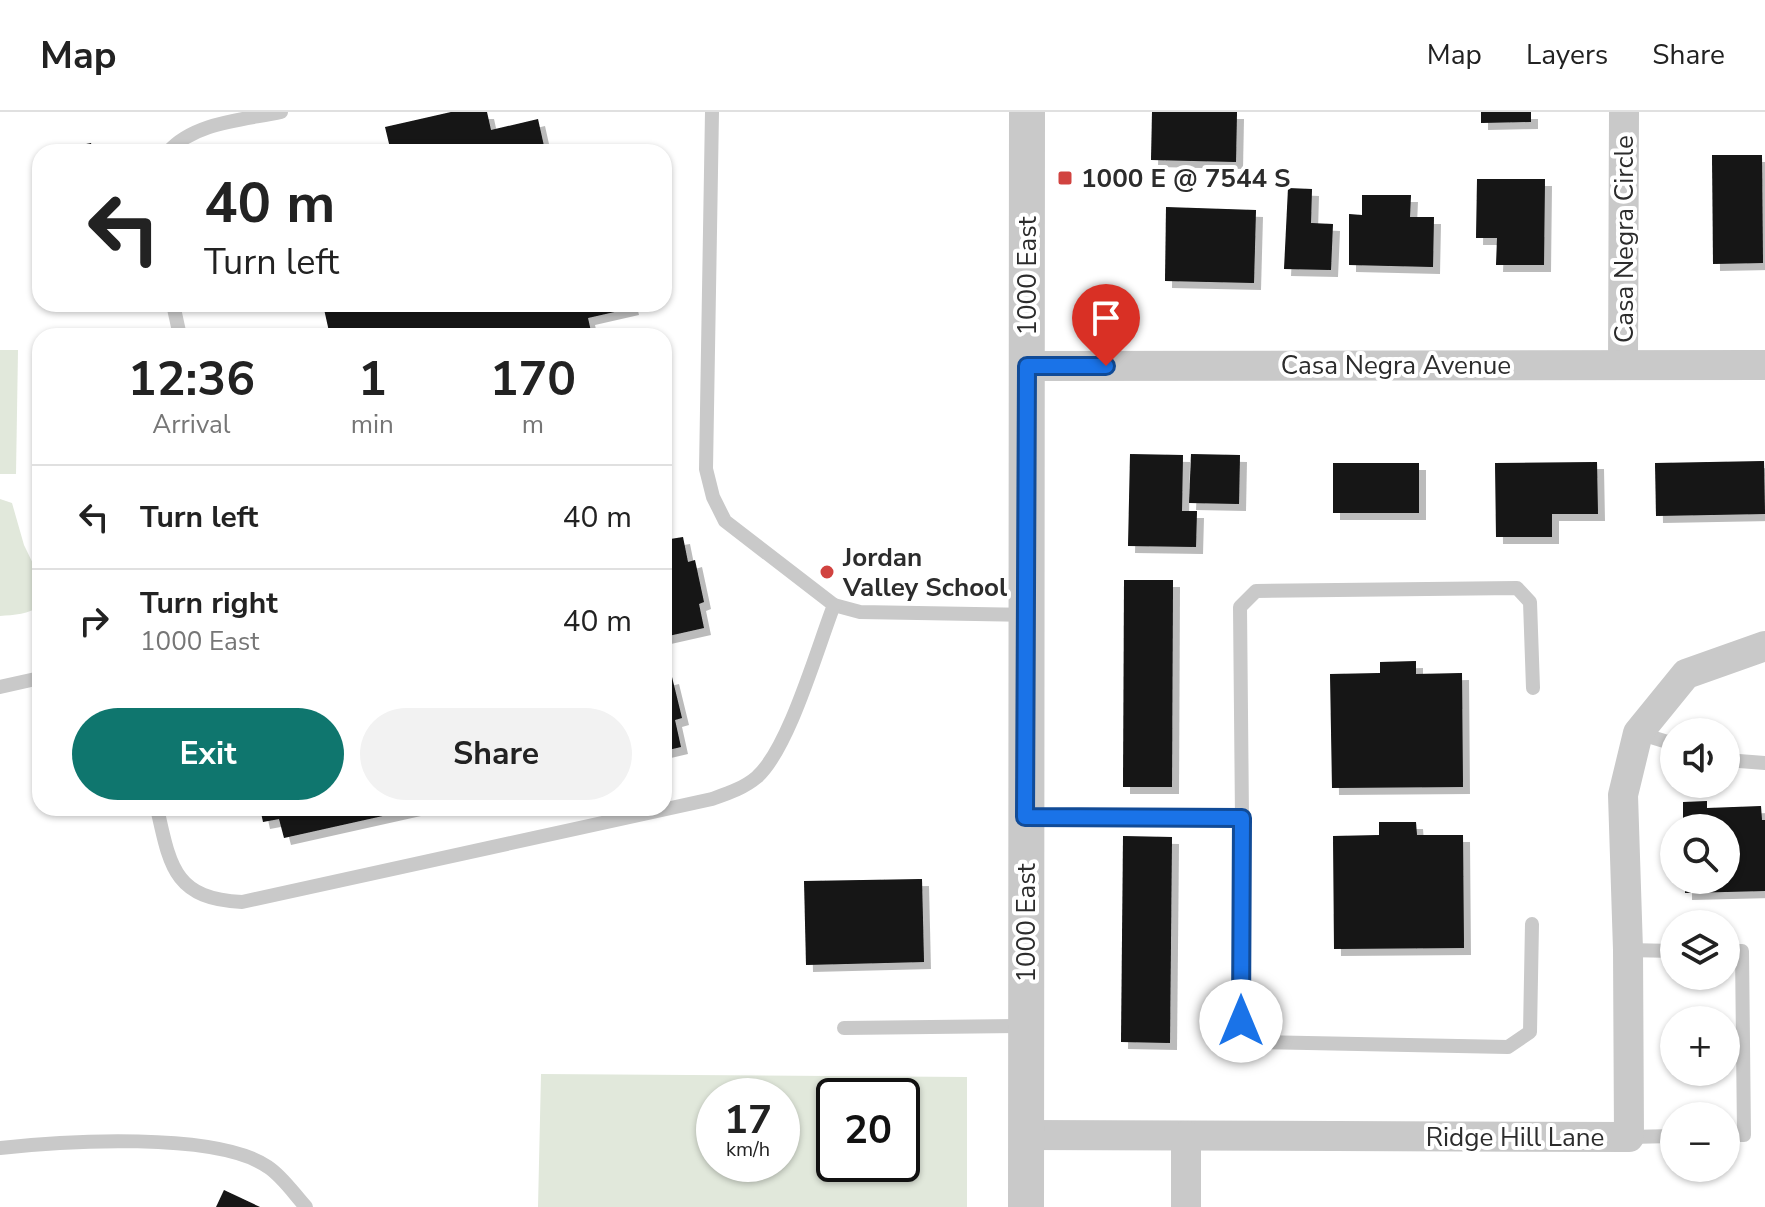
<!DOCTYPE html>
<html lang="en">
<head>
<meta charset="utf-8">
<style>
  body { margin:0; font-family:"Nunito Sans",sans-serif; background:#f2f2f2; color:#222; height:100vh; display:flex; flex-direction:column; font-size:30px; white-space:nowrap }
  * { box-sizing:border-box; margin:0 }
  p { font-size:26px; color:#767676 }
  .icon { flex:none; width:44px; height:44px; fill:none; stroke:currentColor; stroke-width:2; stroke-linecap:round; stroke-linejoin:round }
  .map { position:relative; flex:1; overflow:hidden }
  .sheet { position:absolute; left:32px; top:216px; width:640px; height:488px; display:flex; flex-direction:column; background:#fff; border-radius:24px; box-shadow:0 2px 6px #0004 }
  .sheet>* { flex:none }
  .hud { position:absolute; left:32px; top:32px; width:640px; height:168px; border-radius:24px; box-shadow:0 2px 6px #0004; background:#fff; color:#222; overflow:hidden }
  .tools { position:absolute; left:1660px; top:606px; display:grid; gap:16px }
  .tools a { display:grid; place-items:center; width:80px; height:80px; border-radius:50%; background:#fff; box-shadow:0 2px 6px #0004; font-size:40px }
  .speed { position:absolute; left:696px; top:966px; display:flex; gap:16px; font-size:40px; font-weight:700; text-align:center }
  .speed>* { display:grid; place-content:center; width:104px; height:104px; border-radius:50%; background:#fff; box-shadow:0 2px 6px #0004; line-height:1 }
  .speed small { font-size:20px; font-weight:400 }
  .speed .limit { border:4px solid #111; border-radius:12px; background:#fff; color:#111 }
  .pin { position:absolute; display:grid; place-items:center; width:68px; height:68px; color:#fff; margin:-82px -34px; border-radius:50% 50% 50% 0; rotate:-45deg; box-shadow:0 0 8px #0007 }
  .pin .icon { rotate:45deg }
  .me { position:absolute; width:88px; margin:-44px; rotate:0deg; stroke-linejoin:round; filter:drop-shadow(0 0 6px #0008) }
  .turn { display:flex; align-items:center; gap:28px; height:168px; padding:0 40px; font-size:36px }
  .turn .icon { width:104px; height:104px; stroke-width:2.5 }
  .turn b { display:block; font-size:56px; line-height:68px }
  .eta { display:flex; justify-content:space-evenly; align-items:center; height:136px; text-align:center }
  .eta b { font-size:48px; font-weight:700; line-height:56px }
  .button { display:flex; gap:16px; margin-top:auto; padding:16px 40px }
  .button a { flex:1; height:92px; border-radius:48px; background:#0f766e; color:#fff; font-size:32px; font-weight:700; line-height:92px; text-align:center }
  .button a+a { background:#f2f2f2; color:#222 }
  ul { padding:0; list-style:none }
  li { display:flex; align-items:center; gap:24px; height:104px; padding:0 40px; border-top:2px solid #e0e0e0 }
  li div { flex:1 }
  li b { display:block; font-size:30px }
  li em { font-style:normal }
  header { display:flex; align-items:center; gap:48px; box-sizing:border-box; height:112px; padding:0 40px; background:#fff; border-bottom:2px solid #e0e0e0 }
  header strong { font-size:38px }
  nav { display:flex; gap:44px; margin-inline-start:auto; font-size:28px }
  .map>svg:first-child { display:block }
  .green { fill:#e1e8db; fill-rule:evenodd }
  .building { fill:#131313; filter:url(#shadow) }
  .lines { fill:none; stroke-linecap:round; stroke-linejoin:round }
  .service { stroke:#c9c9c9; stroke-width:14 }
  .minor { stroke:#c9c9c9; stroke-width:30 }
  .tertiary { stroke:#c9c9c9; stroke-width:36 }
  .route-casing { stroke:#114b97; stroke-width:20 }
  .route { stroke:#1a73e8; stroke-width:14 }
  .poi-dot { fill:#d14340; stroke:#fff; stroke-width:3 }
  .labels { text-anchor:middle; stroke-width:8; stroke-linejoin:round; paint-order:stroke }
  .poi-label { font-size:26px; font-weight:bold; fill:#2c2c2c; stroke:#fff; text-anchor:start }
  .street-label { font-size:26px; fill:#2c2c2c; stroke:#fff }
</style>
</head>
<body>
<header>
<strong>Map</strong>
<nav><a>Map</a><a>Layers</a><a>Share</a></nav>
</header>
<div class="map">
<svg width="1765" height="1095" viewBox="0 0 1765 1095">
  <defs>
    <filter id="shadow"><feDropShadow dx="7" dy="7" stdDeviation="0" flood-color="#0004"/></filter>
  </defs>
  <rect width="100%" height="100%" fill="#fff"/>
  <!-- green -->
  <g class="green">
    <path d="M 0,238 L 18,238 L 16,362 L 0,362 Z"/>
    <path d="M 0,387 L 12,391 L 24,433 L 38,462 L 40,494 C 29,502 14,503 0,504 Z"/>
    <path d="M 541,962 L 967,965 L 967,1095 L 538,1095 ZM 714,984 L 782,984 L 782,1052 L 714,1052 ZM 834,984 L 902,984 L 902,1052 L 834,1052 Z"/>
  </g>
  <!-- building -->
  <g class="building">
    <path d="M 451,0 L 487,0 L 491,18 L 538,7 L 544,34 L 551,32 L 553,40 L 391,40 L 385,15 Z"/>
    <path d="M 1152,0 L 1237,0 L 1236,50 L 1151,48 Z"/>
    <path d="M 1481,0 L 1531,0 L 1531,10 L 1481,11 Z"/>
    <path d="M 91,31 L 93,40 L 52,40 L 52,39 Z"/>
    <path d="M 1712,43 L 1762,43 L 1763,151 L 1713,152 Z"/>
    <path d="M 1477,67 L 1545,67 L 1544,153 L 1496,153 L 1497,126 L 1476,126 Z"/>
    <path d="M 1288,76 L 1312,77 L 1311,111 L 1333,112 L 1331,158 L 1284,157 Z"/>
    <path d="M 1362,83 L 1411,83 L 1410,105 L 1434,105 L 1433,155 L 1349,153 L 1349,102 L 1362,103 Z"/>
    <path d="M 1166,95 L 1256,98 L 1254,171 L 1165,169 Z"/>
    <path d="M 330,192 L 631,192 L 632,196 L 588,206 L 592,224 L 330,224 L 324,197 L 330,195 Z"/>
    <path d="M 1130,342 L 1183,343 L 1182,399 L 1197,399 L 1196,435 L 1128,434 Z"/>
    <path d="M 1191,342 L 1240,343 L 1239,392 L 1189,391 Z"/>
    <path d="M 1764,349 L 1765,402 L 1656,404 L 1655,351 Z"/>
    <path d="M 1597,350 L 1598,402 L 1552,402 L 1552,425 L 1496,425 L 1495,351 Z"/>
    <rect x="1333" y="351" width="86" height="50"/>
    <path d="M 683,425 L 688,450 L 695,448 L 704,490 L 699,492 L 704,516 L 664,525 L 664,428 Z"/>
    <path d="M 1124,468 L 1173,468 L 1172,675 L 1123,675 Z"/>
    <path d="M 1416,549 L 1416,562 L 1462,561 L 1463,675 L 1332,676 L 1330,562 L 1380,561 L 1380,550 Z"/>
    <path d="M 672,565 L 682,606 L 675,608 L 681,635 L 664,639 L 664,567 Z"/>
    <path d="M 1707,689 L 1707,696 L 1761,694 L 1762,708 L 1765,708 L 1765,779 L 1685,781 L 1685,768 L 1726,768 L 1726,716 L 1683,716 L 1683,690 Z"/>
    <path d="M 260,696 L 414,696 L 414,697 L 284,726 L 279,707 L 263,710 Z"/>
    <path d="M 1379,710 L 1416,710 L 1417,723 L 1463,723 L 1464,836 L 1334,837 L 1333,724 L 1379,723 Z"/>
    <path d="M 1123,724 L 1172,725 L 1170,931 L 1121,930 Z"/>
    <path d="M 922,767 L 924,850 L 806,853 L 804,769 Z"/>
    <path d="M 224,1078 L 260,1095 L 216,1095 Z"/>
  </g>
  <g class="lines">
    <!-- service -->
    <g class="service">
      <path d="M 168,40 C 194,10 244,8 281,0"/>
      <path d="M 173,192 L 180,224"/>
      <path d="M 834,493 L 860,500 L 1025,503"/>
      <path d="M 0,575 L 40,566"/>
      <path d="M 1638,621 L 1674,632"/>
      <path d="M 1726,648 L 1765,651"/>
      <path d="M 157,696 C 170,754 174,787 242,790 L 712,687 C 729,681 744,676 757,665 C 789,636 817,537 834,493 L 725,409 L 713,385 L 706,357 L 712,0"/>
      <path d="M 1026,705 L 1242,706 L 1240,495 L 1256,479 L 1517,476 L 1530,490 L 1533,576"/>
      <path d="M 1242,706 L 1241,909 L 1260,930 L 1508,935 L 1530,920 L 1532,812"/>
      <path d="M 1628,838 L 1674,839"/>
      <path d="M 1726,839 L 1742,839 L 1744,1023 L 1726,1023"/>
      <path d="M 844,916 L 1026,914"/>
      <path d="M 1629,1025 L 1674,1024"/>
      <path d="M 0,1036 C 62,1029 217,1019 268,1055 C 283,1065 294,1082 306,1095"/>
    </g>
    <!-- minor -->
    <g class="minor">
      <path d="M 1623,253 L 1624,0"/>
      <path d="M 1027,254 L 1765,253"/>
      <path d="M 1026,1023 L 1629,1025 L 1628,838 L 1623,683 L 1638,621 L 1686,562 L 1765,534"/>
      <path d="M 1186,1024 L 1186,1095"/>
    </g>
    <!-- tertiary -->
    <path class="tertiary" d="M 1026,1095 L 1027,0"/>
  </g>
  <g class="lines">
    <!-- route casing -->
    <g class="route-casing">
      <path id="route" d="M 1106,254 L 1027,254 L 1025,705 L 1242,706 L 1241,909"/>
    </g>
    <!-- route -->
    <use href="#route" class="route"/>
  </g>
  <!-- markers -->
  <g class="poi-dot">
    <rect x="1057" y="58" width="16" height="16" rx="4"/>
    <circle cx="827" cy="460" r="8"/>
  </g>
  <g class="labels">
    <!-- poi labels -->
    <g class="poi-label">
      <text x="1081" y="75">1000 E @ 7544 S</text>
      <text x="843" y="454">Jordan<tspan x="843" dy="30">Valley School</tspan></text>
    </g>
    <!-- street labels -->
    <g class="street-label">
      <text transform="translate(1624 127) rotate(-90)" y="9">Casa Negra Circle</text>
      <text transform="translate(1027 164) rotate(-90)" y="9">1000 East</text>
      <text x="1396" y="262">Casa Negra Avenue</text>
      <text transform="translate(1026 811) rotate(-90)" y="9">1000 East</text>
      <text x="1515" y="1034">Ridge Hill Lane</text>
    </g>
  </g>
</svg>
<div class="tools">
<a><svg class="icon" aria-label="sound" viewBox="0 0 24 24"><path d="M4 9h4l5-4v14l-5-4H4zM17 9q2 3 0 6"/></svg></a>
<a><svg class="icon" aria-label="search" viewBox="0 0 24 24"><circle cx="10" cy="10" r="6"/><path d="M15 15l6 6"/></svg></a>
<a><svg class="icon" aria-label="layers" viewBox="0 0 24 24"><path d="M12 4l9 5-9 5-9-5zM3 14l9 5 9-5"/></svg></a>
<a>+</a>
<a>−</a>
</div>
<div class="speed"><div>17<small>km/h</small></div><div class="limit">20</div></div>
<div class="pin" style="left:1106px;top:254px;background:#d93025"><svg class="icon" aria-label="arrive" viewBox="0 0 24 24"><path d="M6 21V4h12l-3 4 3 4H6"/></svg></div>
<svg class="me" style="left:1241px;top:909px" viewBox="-20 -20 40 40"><circle r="19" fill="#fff"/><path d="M0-13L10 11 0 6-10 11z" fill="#1a73e8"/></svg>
<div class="hud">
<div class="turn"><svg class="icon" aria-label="left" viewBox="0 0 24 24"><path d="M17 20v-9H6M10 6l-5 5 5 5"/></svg><div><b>40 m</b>Turn left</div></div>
</div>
<section class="sheet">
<div class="eta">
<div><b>12:36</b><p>Arrival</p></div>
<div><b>1</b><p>min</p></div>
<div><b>170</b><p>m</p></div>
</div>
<ul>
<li><svg class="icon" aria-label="left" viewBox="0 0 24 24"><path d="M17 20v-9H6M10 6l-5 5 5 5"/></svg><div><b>Turn left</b></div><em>40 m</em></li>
<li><svg class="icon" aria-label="right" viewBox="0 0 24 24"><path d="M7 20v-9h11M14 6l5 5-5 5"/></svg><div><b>Turn right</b><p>1000 East</p></div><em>40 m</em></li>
</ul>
<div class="button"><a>Exit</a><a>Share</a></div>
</section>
</div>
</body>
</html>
